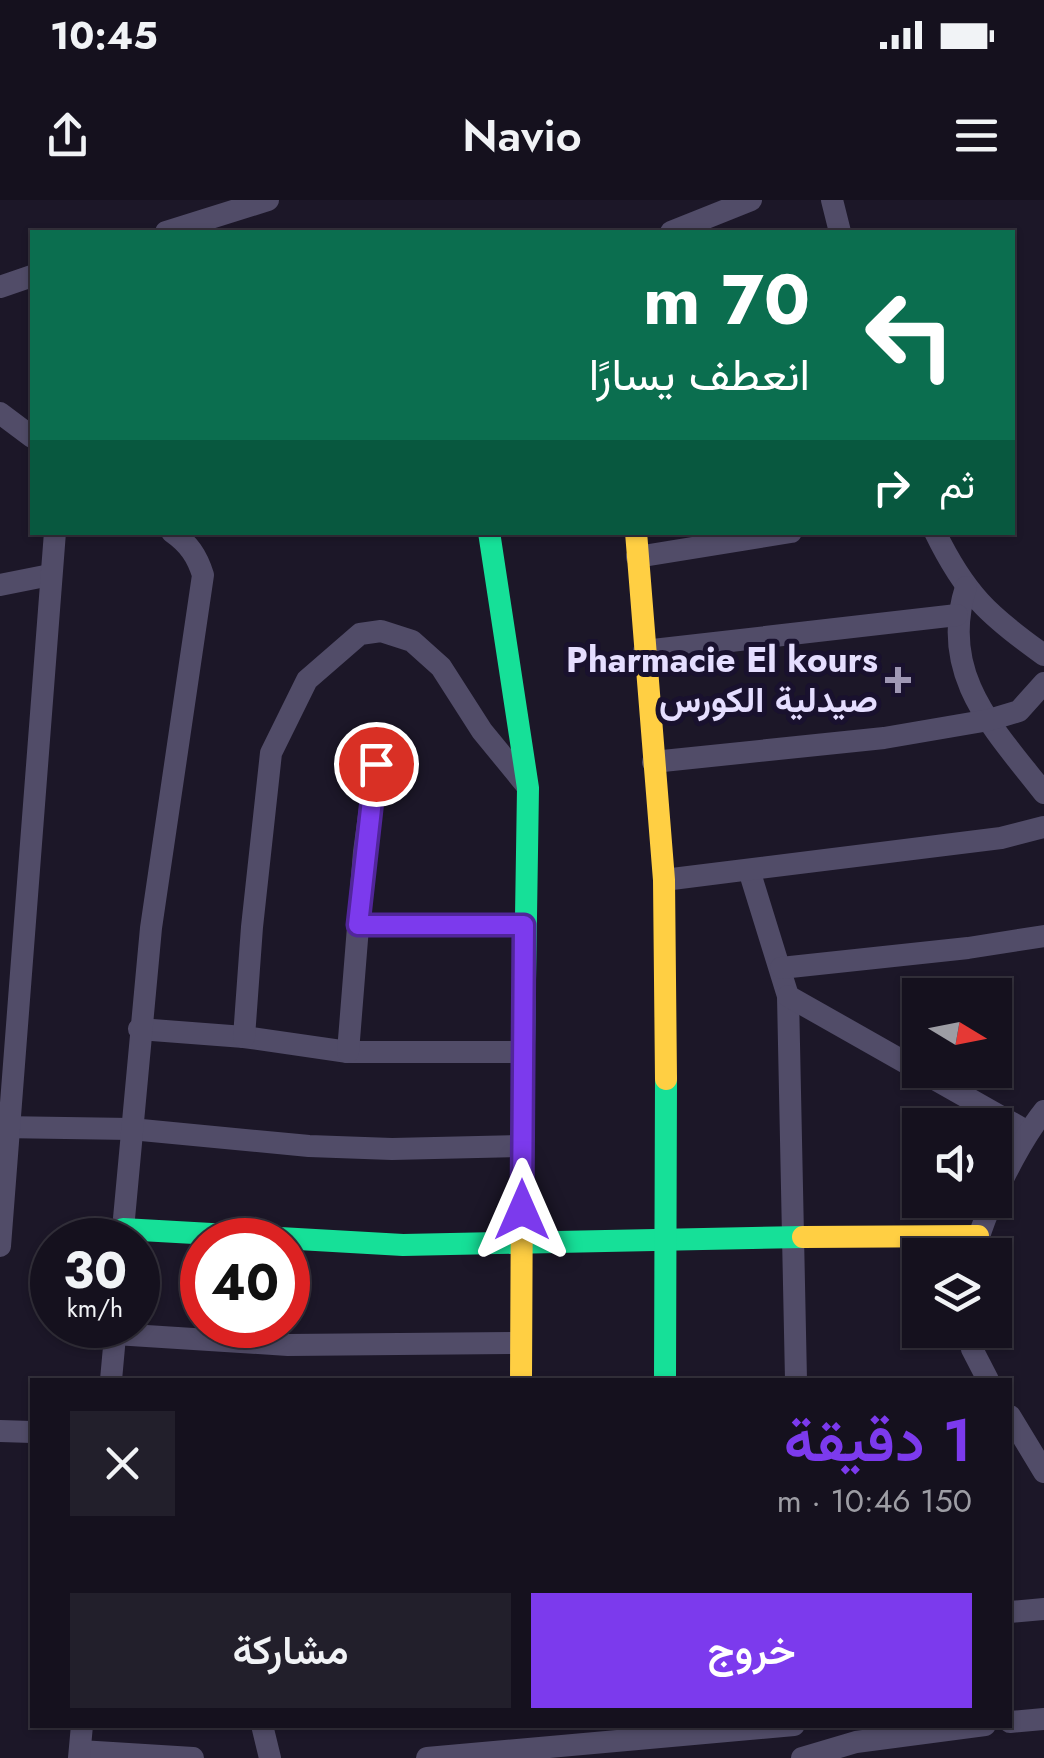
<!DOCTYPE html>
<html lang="ar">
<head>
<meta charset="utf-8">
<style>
  body { margin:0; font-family:Jost,Vazirmatn,sans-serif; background:#221f2b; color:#f1f3f6; direction:rtl; height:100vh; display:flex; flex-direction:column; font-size:38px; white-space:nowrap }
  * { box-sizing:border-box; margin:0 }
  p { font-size:32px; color:#9d9da4 }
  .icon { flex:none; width:55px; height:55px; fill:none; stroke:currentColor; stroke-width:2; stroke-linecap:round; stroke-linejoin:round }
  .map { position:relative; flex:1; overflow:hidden; direction:ltr }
  .panel { position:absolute; left:30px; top:1178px; width:982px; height:350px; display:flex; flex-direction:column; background:#15111e; border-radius:0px; box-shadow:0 2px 8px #0004,0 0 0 2px #34313c; direction:rtl }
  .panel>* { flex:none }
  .banner { position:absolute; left:30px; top:30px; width:985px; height:305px; border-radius:0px; box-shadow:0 2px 8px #0004,0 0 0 2px #34313c; direction:rtl; background:#0b6e4f; color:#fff; overflow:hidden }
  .needle { width:65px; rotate:100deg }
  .buttons { position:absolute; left:902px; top:778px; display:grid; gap:20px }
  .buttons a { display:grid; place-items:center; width:110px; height:110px; border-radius:0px; background:#15111e; box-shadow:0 2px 8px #0004,0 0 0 2px #34313c; font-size:50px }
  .speed { position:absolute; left:30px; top:1018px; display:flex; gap:20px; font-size:50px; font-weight:700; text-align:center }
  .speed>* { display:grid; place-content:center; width:130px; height:130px; border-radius:50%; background:#15111e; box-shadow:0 2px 8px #0004,0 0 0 2px #34313c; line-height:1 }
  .speed small { font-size:25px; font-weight:400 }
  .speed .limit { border:15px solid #d22; background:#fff; color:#111 }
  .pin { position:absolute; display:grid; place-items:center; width:85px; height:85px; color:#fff; margin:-42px; border:5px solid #fff; border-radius:50%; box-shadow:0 2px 10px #0007 }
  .me { position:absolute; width:110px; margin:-55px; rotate:0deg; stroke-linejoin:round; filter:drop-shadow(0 0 8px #0008) }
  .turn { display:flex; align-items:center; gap:35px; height:210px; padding:0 40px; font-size:45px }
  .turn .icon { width:130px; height:130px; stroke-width:2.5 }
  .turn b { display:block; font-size:70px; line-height:85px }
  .then { display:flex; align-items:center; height:95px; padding:0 40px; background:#0003; gap:20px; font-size:38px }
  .round { display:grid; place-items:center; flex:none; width:105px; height:105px; border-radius:0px; background:#221f2b }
  .overview { display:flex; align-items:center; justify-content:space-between; height:170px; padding:0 40px }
  h1 { font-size:60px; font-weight:600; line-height:75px; color:#7c3aed }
  .action { display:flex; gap:20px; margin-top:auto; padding:20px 40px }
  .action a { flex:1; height:115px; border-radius:0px; background:#7c3aed; color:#fff; font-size:40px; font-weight:600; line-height:115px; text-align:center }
  .action a+a { background:#221f2b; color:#f1f3f6 }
  .status { display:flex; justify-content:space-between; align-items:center; height:70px; padding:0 50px; background:#15111e; direction:ltr }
  .status svg { height:28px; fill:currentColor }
  header { display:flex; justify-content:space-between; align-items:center; height:130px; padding:0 40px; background:#15111e; font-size:45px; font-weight:600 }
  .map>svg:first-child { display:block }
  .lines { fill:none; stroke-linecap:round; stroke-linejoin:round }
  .street { stroke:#514c68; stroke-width:22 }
  .fast { stroke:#16e098; stroke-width:22 }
  .slow { stroke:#ffcf43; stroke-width:22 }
  .route-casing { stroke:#51269a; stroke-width:25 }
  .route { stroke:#7c3aed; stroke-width:18 }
  .poi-dot { fill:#9f98b4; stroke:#19112e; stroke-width:4 }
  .labels { text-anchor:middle; stroke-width:10; stroke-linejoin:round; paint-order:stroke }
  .poi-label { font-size:35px; font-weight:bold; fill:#e5deff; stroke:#19112e; text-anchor:end }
</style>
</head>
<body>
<div class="status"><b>10:45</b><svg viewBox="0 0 49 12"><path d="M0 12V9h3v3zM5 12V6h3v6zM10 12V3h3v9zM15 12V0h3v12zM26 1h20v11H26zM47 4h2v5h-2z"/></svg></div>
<header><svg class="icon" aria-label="menu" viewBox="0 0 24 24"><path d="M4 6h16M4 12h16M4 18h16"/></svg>Navio<svg class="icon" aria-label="share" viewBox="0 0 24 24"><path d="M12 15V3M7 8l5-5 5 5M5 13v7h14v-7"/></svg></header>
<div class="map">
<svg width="1044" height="1558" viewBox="0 0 1044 1558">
  <rect width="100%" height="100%" fill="#1c1728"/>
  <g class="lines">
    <!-- street -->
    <g class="street">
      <path d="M 832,0 L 840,32"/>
      <path d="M 166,32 L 268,0"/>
      <path d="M 671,32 L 751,0"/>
      <path d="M 0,87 L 32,76"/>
      <path d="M 0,213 L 32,237"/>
      <path d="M 935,332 C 965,394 989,416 1044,455"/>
      <path d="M 637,357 L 791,332"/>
      <path d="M 0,385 L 50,375"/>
      <path d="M 966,387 C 938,474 994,529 1044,593"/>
      <path d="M 644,451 L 957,415"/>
      <path d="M 653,562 L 884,538 L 989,520 L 1019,511 L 1044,483"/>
      <path d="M 749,670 L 788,796 L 796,1180"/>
      <path d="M 664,680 L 1001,638 L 1044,627"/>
      <path d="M 358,725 L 524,725"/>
      <path d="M 781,768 L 968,748 L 1044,736"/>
      <path d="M 788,796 L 1028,932"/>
      <path d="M 139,829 L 244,837 L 348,852 L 523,852"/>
      <path d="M 244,837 L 252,727 L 271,553 L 307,480 L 360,434 L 381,431 L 412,441 L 441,467 L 482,531 L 527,586"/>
      <path d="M 348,852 L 364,652 L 376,564"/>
      <path d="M 0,927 L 131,929 L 309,946 L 392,949 L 522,946"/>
      <path d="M 122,1040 L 151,728 L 203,375 C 197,356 189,344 172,332"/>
      <path d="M 0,1046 L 55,332"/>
      <path d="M 974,1055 C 983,1013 1018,944 1044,911"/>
      <path d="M 969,1130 L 972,1149 L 988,1180"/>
      <path d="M 115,1134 L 288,1145 L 521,1143"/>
      <path d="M 111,1180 L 116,1125"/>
      <path d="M 1010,1216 L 1044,1272"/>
      <path d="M 0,1231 L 32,1232"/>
      <path d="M 1010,1412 L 1044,1409"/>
      <path d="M 1010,1522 L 1044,1519"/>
      <path d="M 262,1525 L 270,1558"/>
      <path d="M 80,1551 L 193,1558"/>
      <path d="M 79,1558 L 82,1525"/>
      <path d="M 427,1558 L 794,1525"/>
      <path d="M 802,1558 L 856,1542 L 985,1525"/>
    </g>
    <!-- fast -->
    <g class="fast">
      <path d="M 489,332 L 528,588 L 522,973"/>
      <path d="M 123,1029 L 403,1045 L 803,1037"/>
      <path d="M 665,1180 L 666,879"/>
    </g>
    <!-- slow -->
    <g class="slow">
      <path d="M 636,332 L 664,680 L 666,879"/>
      <path d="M 803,1037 L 978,1036"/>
      <path d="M 521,1180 L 522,973"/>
    </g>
  </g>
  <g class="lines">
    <!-- route casing -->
    <g class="route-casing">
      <path id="route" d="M 376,564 L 358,725 L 524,725 L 522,1010"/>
    </g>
    <!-- route -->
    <use href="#route" class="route"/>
  </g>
  <!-- markers -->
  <path class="poi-dot" d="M893 465h10v10h10v10h-10v10h-10v-10h-10v-10h10z"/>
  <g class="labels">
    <!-- poi labels -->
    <g class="poi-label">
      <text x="878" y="472">Pharmacie El kours<tspan x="878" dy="40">صيدلية الكورس</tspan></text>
    </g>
  </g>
</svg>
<div class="buttons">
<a><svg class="needle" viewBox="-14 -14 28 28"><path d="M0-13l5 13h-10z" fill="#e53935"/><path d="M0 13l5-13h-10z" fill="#9d9da4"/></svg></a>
<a><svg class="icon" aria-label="sound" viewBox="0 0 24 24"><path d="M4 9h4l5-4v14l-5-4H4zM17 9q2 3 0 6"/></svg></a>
<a><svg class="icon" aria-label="layers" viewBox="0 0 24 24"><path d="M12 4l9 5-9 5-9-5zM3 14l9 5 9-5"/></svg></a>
</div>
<div class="speed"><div>30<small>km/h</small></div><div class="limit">40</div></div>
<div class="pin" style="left:376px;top:564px;background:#d93025"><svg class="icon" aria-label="arrive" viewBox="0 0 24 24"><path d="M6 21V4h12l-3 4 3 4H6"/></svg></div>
<svg class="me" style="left:522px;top:1010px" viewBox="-20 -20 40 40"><path d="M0-17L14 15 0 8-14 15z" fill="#7c3aed" stroke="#fff" stroke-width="4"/></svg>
<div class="banner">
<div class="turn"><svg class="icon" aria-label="left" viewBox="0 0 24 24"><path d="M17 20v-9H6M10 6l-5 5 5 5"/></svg><div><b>70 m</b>انعطف يسارًا</div></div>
<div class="then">ثم<svg class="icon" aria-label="right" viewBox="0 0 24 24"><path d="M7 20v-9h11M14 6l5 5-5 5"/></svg></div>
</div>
<section class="panel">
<div class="overview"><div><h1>1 دقيقة</h1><p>150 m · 10:46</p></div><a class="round"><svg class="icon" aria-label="close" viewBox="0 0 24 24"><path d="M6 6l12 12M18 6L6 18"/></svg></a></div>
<div class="action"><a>خروج</a><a>مشاركة</a></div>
</section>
</div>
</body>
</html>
